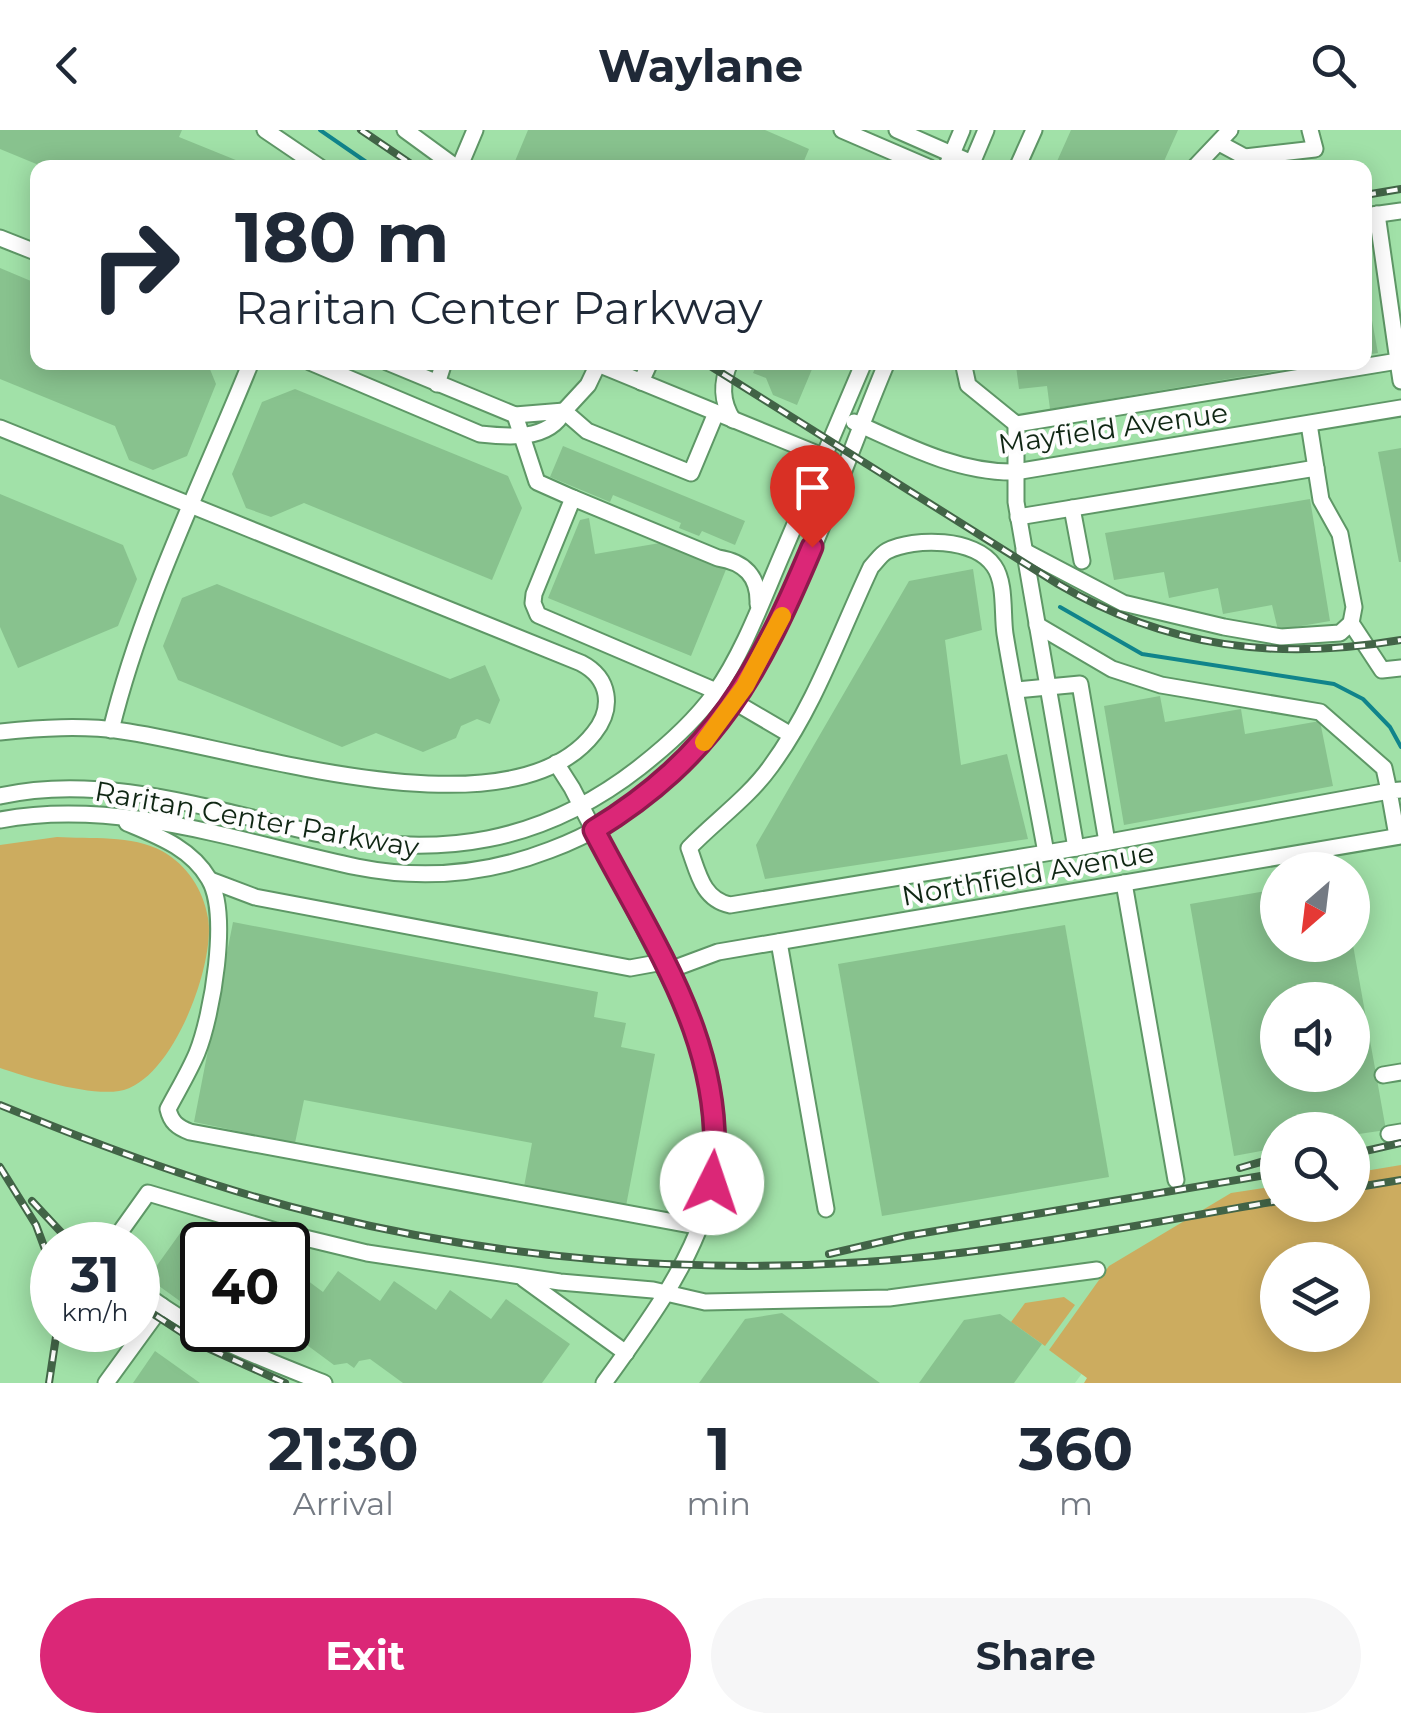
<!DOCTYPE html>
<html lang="en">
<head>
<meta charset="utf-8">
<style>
  body { margin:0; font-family:Montserrat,sans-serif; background:#f6f6f7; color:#1f2937; height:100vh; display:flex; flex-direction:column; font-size:38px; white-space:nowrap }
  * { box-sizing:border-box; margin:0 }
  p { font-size:32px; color:#747a83 }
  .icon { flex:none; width:55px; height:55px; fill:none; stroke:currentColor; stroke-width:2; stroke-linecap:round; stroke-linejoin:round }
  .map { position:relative; height:1253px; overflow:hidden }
  .side { display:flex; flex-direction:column; background:#fff; flex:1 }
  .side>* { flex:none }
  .top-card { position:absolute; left:30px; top:30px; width:1342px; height:210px; border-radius:20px; box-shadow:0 5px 25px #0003; background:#fff; color:#1f2937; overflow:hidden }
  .needle { width:65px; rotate:208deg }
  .tools { position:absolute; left:1260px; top:722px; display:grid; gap:20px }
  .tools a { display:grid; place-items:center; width:110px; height:110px; border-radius:50%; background:#fff; box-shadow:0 5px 25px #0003; font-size:50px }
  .speed { position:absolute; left:30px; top:1092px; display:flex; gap:20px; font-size:50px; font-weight:700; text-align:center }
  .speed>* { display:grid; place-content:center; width:130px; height:130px; border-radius:50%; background:#fff; box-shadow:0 5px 25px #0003; line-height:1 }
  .speed small { font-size:25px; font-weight:400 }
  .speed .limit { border:5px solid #111; border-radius:15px; background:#fff; color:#111 }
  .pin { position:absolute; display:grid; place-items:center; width:85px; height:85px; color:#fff; margin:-102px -42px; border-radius:50% 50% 50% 0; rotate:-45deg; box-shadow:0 0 10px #0007 }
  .pin .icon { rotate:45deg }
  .me { position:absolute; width:110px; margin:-55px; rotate:4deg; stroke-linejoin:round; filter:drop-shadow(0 0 8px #0008) }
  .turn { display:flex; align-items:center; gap:35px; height:210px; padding:0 40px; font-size:45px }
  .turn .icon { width:130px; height:130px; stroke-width:2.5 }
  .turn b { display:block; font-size:70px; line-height:85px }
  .eta { display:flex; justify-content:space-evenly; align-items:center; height:170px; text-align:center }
  .eta b { font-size:60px; font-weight:700; line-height:70px }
  .button { display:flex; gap:20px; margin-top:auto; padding:20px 40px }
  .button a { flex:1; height:115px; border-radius:60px; background:#db2777; color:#fff; font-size:40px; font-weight:700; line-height:115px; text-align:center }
  .button a+a { background:#f6f6f7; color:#1f2937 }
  header { display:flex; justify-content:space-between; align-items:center; height:130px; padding:0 40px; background:#fff; font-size:45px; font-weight:700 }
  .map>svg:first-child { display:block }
  .built { fill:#a1e1a8; fill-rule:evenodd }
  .green { fill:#ccac5f; fill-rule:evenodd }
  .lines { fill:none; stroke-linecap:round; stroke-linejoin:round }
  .stream { stroke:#10848b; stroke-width:4 }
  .building { fill:#88c28e; fill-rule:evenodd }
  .minor-casing { stroke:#5e9766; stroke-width:19 }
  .minor { stroke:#fff; stroke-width:15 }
  .rail-casing { stroke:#426447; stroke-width:8 }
  .rail { stroke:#fdfdfd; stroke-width:4; stroke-dasharray:11; stroke-linecap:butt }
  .route-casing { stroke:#8e194d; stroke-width:25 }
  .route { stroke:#db2777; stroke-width:18 }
  .slow { stroke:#f59e0b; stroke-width:18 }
  .labels { text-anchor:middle; stroke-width:8; stroke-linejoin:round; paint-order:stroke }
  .street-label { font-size:28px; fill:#0f2613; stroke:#fdfdfd }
</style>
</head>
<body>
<header><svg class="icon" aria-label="back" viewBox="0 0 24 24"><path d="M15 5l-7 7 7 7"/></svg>Waylane<svg class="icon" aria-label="search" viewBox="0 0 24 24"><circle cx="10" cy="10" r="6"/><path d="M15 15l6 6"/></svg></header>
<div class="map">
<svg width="1401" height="1253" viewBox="0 0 1401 1253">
  <rect width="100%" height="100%" fill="#b2eeb9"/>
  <!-- built -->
  <path class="built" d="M 0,0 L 1401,0 L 1401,1073 L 1177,1112 L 1075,1253 L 0,1253 ZM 38,38 L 1365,38 L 1365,232 L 38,232 ZM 1278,740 L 1352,740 L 1352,815 L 1278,815 ZM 1278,870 L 1352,870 L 1352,945 L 1278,945 ZM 1278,1000 L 1352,1000 L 1352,1075 L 1278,1075 ZM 52,1115 L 138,1115 L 138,1200 L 52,1200 ZM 202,1115 L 288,1115 L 288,1200 L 202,1200 Z"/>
  <!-- green -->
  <g class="green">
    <path d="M 57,707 C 89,709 133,705 162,721 C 187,735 203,759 208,788 C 216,833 172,953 119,961 C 88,966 30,948 0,938 L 0,715 Z"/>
    <path d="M 1401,1035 L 1401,1253 L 1084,1253 L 1087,1248 L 1049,1220 L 1109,1136 L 1231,1063 L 1277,1056 L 1278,1075 L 1352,1075 L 1353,1043 ZM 1278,1130 L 1352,1130 L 1352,1205 L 1278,1205 Z"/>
    <path d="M 1064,1167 L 1075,1175 L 1045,1216 L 1011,1192 L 1025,1173 Z"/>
  </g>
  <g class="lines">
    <!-- stream -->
    <g class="stream">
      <path d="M 320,0 L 375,38"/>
      <path d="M 1060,477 L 1142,524 L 1334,554 L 1363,569 L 1390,597 L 1401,617"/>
    </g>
  </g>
  <!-- building -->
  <g class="building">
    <path d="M 0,0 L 182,0 L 179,7 L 253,37 L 46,38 L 0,19 Z"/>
    <path d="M 528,0 L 765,0 L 809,19 L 801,38 L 517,38 L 513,36 Z"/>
    <path d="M 1071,0 L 1178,0 L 1161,38 L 1139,38 L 1122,30 L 1119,38 L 1054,38 Z"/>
    <path d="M 0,138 L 38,154 L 38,232 L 207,232 L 216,254 L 187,326 L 153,340 L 129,330 L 115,296 L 0,249 Z"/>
    <path d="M 1365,152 L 1378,223 L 1365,225 Z"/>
    <path d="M 758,232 L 815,232 L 797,275 L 773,265 L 766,248 L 753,243 Z"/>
    <path d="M 991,232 L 1310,232 L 1310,235 L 1050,279 L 1047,256 L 1019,259 L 1016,236 L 993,240 Z"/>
    <path d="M 295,259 L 508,346 L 522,378 L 492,450 L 304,373 L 271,387 L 246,378 L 232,344 L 262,272 Z"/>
    <path d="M 563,316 L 745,391 L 735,415 L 702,401 L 699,406 L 679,398 L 681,393 L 613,365 L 610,372 L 550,347 Z"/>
    <path d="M 1401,318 L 1401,432 L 1399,432 L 1378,322 Z"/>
    <path d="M 0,364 L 123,415 L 137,449 L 118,496 L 18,538 L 0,497 Z"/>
    <path d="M 1310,369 L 1330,491 L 1278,500 L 1272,475 L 1223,484 L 1218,458 L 1169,468 L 1164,442 L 1114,450 L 1105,403 Z"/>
    <path d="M 589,388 L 595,424 L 666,412 L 727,437 L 691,526 L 548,468 L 580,390 Z"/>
    <path d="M 973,439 L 982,500 L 945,510 L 961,635 L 1007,624 L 1028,709 L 765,749 L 756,715 L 909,451 Z"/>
    <path d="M 217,454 L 450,549 L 485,535 L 500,570 L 490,594 L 477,589 L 461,596 L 456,608 L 423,622 L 376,603 L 342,617 L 178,550 L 163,516 L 182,468 Z"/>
    <path d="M 1160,566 L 1165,592 L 1241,579 L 1245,604 L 1320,591 L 1333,656 L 1124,695 L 1104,576 Z"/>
    <path d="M 1278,759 L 1278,815 L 1353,815 L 1386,1000 L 1352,1005 L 1352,1000 L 1278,1000 L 1278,1018 L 1234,1026 L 1190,774 ZM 1278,870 L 1352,870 L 1352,945 L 1278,945 Z"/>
    <path d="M 233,792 L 598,862 L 594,887 L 626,893 L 621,917 L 655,924 L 626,1076 L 524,1057 L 532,1013 L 304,970 L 295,1013 L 194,992 Z"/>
    <path d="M 1065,795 L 1109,1047 L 882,1086 L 838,834 Z"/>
    <path d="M 186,1095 L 214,1115 L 202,1115 L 202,1187 L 148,1148 Z"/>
    <path d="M 288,1136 L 323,1162 L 338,1141 L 380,1171 L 394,1151 L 436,1180 L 450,1160 L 491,1189 L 506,1169 L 570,1214 L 542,1253 L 403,1253 L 370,1229 L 359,1231 L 354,1238 L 347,1233 L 334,1235 L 288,1201 Z"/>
    <path d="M 782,1183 L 880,1253 L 699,1253 L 745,1189 Z"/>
    <path d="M 1000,1184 L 1042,1214 L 1014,1253 L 919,1253 L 964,1190 Z"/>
    <path d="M 155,1221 L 200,1253 L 133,1253 Z"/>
  </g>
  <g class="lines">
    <!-- minor casing -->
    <g class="minor-casing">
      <g id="minor">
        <path d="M 265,0 L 321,38"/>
        <path d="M 405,0 L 457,38"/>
        <path d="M 842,0 L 930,38"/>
        <path d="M 897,0 L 972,33"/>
        <path d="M 1219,13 L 1245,27 L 1315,19 L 1310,0"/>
        <path d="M 459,38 L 475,0"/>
        <path d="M 946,38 L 962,0"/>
        <path d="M 970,38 L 986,0"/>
        <path d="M 1017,38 L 1034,0"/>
        <path d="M 1194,38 L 1230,0"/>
        <path d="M 1365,86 L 1401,81"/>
        <path d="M 0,108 L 38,123"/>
        <path d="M 1401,230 L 1398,231 L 1401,251"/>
        <path d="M 310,232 L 480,304 C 508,307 549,311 564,281 L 515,285 L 387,232"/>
        <path d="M 593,232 L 832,330"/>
        <path d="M 730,232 C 721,253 721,271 733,290"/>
        <path d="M 963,232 L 968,255 L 1016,294 L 1398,231 L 1377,84"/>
        <path d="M 598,234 L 588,255 L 564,281 L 587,301 L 691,343 L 716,283"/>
        <path d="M 641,252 L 650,232"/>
        <path d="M 437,254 L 444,232"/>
        <path d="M 515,285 L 537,352 L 573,368 L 534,464 L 533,473 L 538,485 L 716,561 L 791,605"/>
        <path d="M 854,292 C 905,315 958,343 1015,342 L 1401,278"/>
        <path d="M 1016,294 L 1016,372 L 1076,718"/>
        <path d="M 0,298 L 581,533 C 610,548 614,578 594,603 C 510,712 234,616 122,601 C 82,595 40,598 0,602"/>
        <path d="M 573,368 L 718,428 C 744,432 759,446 758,474"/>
        <path d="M 1072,378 L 1082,431"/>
        <path d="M 1018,387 L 1316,338"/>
        <path d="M 1024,421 L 1123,473 L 1224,497 L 1281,507 L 1340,503 L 1351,493 L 1354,477 L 1340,404 L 1321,370 L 1309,294"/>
        <path d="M 1351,493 L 1382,540 L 1401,538"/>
        <path d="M 1037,495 L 1112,539 L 1161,555 L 1320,582 L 1384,638 L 1389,661 L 1076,718 L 1046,723 L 730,775 C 702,769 698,742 689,718 C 716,690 748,668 771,636 C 815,576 839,505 871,437 C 876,432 881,424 887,421 C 915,407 975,408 994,436 C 1006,453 1002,484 1005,504 C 1017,577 1033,650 1046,723"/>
        <path d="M 1016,560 L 1080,554 L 1107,712"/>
        <path d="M 111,600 C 142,473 202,353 251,232"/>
        <path d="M 556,633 L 572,658 L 696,900 C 750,1052 690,1134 604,1253"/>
        <path d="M 0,666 C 105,642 218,682 320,704 C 439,730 543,713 640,637 C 668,615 694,592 715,563 C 745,520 763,468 784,420 C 810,358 837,295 864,232"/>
        <path d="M 0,690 C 120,668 240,712 357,737 C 422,750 488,744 550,720 C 756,643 810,414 887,232"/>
        <path d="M 127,693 C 158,706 191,718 209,749 C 230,784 212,886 197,923 C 189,942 178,960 168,979 C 171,992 177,997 190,1002 L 701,1097"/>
        <path d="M 1397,706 L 1389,661 L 1401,660"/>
        <path d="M 210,750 L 255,767 L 630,838 L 663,832"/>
        <path d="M 1124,753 L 1176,1050"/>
        <path d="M 779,812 L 826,1079"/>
        <path d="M 667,841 L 718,822 L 1401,706"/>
        <path d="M 1383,945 L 1401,942"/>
        <path d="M 1389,1004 L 1401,1002"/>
        <path d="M 115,1115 L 113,1112 L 148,1063 L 276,1101 L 367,1123 L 560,1152 L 653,1160 L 705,1172 L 889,1168 L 1097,1140"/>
        <path d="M 524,1149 L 626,1223"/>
        <path d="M 138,1158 C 193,1203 258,1227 324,1253"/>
        <path d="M 106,1253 L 162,1176"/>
      </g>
    </g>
    <!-- minor -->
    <use href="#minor" class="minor"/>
    <!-- rail casing -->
    <g class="rail-casing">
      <g id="rail">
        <path d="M 361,0 L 417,38"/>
        <path d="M 1365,65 L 1401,59"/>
        <path d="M 704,232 L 1058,454 C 1167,518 1277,531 1401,510"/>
        <path d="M 0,975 C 105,1018 212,1058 323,1085 C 497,1128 685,1144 865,1132 C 1003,1123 1141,1094 1278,1071"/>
        <path d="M 1352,1024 L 1401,1013"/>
        <path d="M 0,1037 L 36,1095 L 52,1138"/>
        <path d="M 1240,1038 L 1278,1027"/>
        <path d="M 1352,1058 L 1401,1050"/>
        <path d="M 32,1071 L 73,1115"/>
        <path d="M 829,1124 L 906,1106 L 1278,1043"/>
        <path d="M 138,1174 L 201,1215 L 285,1253"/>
        <path d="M 49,1253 L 57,1200"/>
      </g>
    </g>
    <!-- rail -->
    <use href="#rail" class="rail"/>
  </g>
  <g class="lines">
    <!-- route casing -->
    <g class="route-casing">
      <path id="route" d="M 712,1053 C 730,919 653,814 594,700 C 715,626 759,543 812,417"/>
    </g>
    <!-- route -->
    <use href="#route" class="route"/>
    <!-- slow -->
    <path class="slow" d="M 704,612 L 745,556 L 782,486"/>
  </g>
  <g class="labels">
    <!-- street labels -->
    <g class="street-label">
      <text transform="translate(1113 298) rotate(-8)" y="10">Mayfield Avenue</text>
      <text transform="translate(257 689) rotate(10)" y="10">Raritan Center Parkway</text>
      <text transform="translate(1028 744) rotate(-10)" y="10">Northfield Avenue</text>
    </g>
  </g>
</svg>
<div class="tools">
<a><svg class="needle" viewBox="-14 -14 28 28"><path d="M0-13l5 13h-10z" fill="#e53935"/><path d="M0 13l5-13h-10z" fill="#747a83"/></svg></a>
<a><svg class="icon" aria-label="sound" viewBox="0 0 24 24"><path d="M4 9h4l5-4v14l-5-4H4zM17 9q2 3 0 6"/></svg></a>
<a><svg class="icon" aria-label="search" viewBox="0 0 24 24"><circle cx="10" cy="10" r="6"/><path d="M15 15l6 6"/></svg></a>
<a><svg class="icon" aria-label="layers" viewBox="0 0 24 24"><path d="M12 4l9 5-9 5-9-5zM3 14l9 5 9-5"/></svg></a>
</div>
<div class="speed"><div>31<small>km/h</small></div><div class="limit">40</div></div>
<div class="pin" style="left:812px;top:417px;background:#d93025"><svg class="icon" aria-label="arrive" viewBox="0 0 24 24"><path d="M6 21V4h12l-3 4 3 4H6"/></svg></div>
<svg class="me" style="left:712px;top:1053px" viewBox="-20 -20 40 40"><circle r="19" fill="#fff"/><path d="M0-13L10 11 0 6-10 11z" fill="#db2777"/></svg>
<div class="top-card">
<div class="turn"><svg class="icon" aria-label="right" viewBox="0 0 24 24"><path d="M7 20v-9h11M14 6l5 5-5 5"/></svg><div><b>180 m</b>Raritan Center Parkway</div></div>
</div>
</div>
<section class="side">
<div class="eta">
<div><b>21:30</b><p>Arrival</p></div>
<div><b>1</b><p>min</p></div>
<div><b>360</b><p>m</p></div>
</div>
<div class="button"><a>Exit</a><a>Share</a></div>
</section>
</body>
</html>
